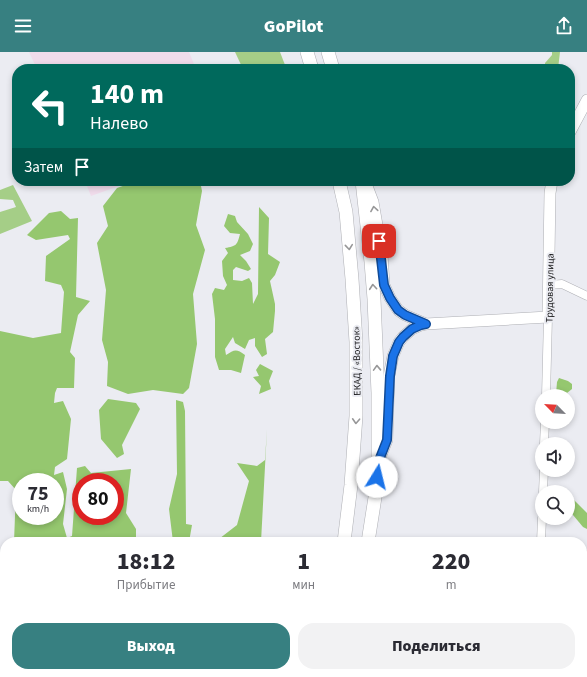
<!DOCTYPE html>
<html lang="ru">
<head>
<meta charset="utf-8">
<style>
  body { margin:0; font-family:"Source Sans 3",sans-serif; background:#f2f2f3; color:#2b2b33; height:100vh; display:flex; flex-direction:column; font-size:15px; white-space:nowrap }
  * { box-sizing:border-box; margin:0 }
  p { font-size:13px; color:#7c7c81 }
  .icon { flex:none; width:22px; height:22px; fill:none; stroke:currentColor; stroke-width:2; stroke-linecap:round; stroke-linejoin:round }
  .map { position:relative; flex:1; overflow:hidden }
  .panel { position:absolute; left:0px; top:485px; width:587px; height:140px; display:flex; flex-direction:column; background:#fff; border-radius:16px 16px 0 0; box-shadow:0 2px 6px #0003 }
  .panel>* { flex:none }
  .banner { position:absolute; left:12px; top:12px; width:563px; height:122px; border-radius:16px; box-shadow:0 2px 6px #0003; background:#00695c; color:#fff; overflow:hidden }
  .needle { width:26px; rotate:294deg }
  .fabs { position:absolute; left:535px; top:337px; display:grid; gap:8px }
  .fabs a { display:grid; place-items:center; width:40px; height:40px; border-radius:50%; background:#fff; box-shadow:0 2px 6px #0003; font-size:20px }
  .speed { position:absolute; left:12px; top:421px; display:flex; gap:8px; font-size:20px; font-weight:700; text-align:center }
  .speed>* { display:grid; place-content:center; width:52px; height:52px; border-radius:50%; background:#fff; box-shadow:0 2px 6px #0003; line-height:1 }
  .speed small { font-size:10px; font-weight:400 }
  .speed .limit { border:6px solid #d22; background:#fff; color:#111 }
  .pin { position:absolute; display:grid; place-items:center; width:34px; height:34px; color:#fff; margin:-17px; border-radius:8px; box-shadow:0 2px 6px #0006 }
  .me { position:absolute; width:44px; margin:-22px; rotate:9deg; stroke-linejoin:round; filter:drop-shadow(0 0 3px #0008) }
  .turn { display:flex; align-items:center; gap:14px; height:84px; padding:0 12px; font-size:18px }
  .turn .icon { width:52px; height:52px; stroke-width:2.5 }
  .turn b { display:block; font-size:28px; line-height:34px }
  .then { display:flex; align-items:center; height:38px; padding:0 12px; background:#0003; gap:8px; font-size:15px }
  .eta { display:flex; justify-content:space-evenly; align-items:center; height:68px; text-align:center }
  .eta b { font-size:24px; font-weight:800; line-height:28px }
  .action { display:flex; gap:8px; margin-top:auto; padding:8px 12px }
  .action a { flex:1; height:46px; border-radius:16px; background:#378081; color:#fff; font-size:16px; font-weight:800; line-height:46px; text-align:center }
  .action a+a { background:#f2f2f3; color:#2b2b33 }
  header { display:flex; justify-content:space-between; align-items:center; height:52px; padding:0 12px; background:#378081; color:#fff; font-size:18px; font-weight:800 }
  .map>svg:first-child { display:block }
  .industrial { fill:#f0dceb }
  .green { fill:#a5ce87 }
  .forest { fill:#95c76f; fill-rule:evenodd }
  .lines { fill:none; stroke-linecap:round; stroke-linejoin:round }
  .minor-casing { stroke:#aeafb4; stroke-width:9 }
  .secondary-casing { stroke:#aeafb4; stroke-width:12 }
  .primary-casing { stroke:#aeafb4; stroke-width:14 }
  .trunk-casing { stroke:#aeafb4; stroke-width:14 }
  .minor { stroke:#fff; stroke-width:8 }
  .secondary { stroke:#fff; stroke-width:11 }
  .primary { stroke:#fff; stroke-width:13 }
  .trunk { stroke:#fff; stroke-width:13 }
  .oneway { stroke:#979798 }
  .route-casing { stroke:#114b97; stroke-width:10 }
  .route { stroke:#1a73e8; stroke-width:7 }
  .labels { text-anchor:middle; stroke-width:4; stroke-linejoin:round; paint-order:stroke }
  .street-label { font-size:10px; fill:#171719; stroke:#ebecf2 }
</style>
</head>
<body>
<header><svg class="icon" aria-label="menu" viewBox="0 0 24 24"><path d="M4 6h16M4 12h16M4 18h16"/></svg>GoPilot<svg class="icon" aria-label="share" viewBox="0 0 24 24"><path d="M12 15V3M7 8l5-5 5 5M5 13v7h14v-7"/></svg></header>
<div class="map">
<svg width="587" height="625" viewBox="0 0 587 625">
  <rect width="100%" height="100%" fill="#ebecf2"/>
  <!-- industrial -->
  <g class="industrial">
    <path d="M 29,0 L 189,0 L 196,17 L 37,17 Z"/>
    <path d="M 85,129 L 133,129 L 91,144 Z"/>
  </g>
  <!-- green -->
  <g class="green">
    <path d="M 235,0 L 280,0 L 285,13 L 272,17 L 243,17 Z"/>
    <path d="M 552,0 L 560,0 L 558,17 L 545,17 L 545,11 L 552,3 Z"/>
    <path d="M 13,133 L 32,169 L 0,182 L 0,160 L 16,155 L 13,148 L 0,147 L 0,138 Z"/>
  </g>
  <!-- forest -->
  <g class="forest">
    <path d="M 137,129 L 200,129 L 202,139 L 196,173 L 205,198 L 193,242 L 197,292 L 189,336 L 183,342 L 153,338 L 128,342 L 107,334 L 108,310 L 102,288 L 106,238 L 97,191 L 108,174 L 103,154 L 117,136 Z"/>
    <path d="M 259,155 L 269,166 L 268,202 L 280,210 L 275,223 L 270,229 L 275,252 L 275,259 L 273,280 L 265,287 L 267,302 L 262,305 L 255,294 L 255,286 L 249,288 L 245,297 L 235,291 L 233,285 L 225,297 L 226,303 C 234,298 236,296 245,303 L 241,321 L 231,318 L 219,318 L 215,305 L 215,267 L 212,242 L 215,236 L 224,238 L 227,233 L 223,224 L 222,209 L 228,201 L 225,196 C 237,194 237,193 240,182 L 230,181 L 224,174 L 228,162 L 235,164 L 237,170 L 248,182 L 253,192 L 250,199 L 240,203 L 246,209 L 251,217 L 248,219 L 236,215 L 233,218 L 233,228 L 242,229 L 249,226 L 252,231 L 253,252 L 258,242 Z"/>
    <path d="M 61,159 L 70,167 L 78,166 L 76,245 L 90,249 L 78,263 L 70,300 L 75,306 L 74,336 L 57,336 L 55,341 L 54,351 L 63,349 L 71,367 L 67,407 L 55,415 L 54,423 L 63,420 L 67,437 L 63,472 L 67,486 L 72,484 L 77,416 L 85,414 L 91,421 L 131,417 L 126,461 L 136,477 L 136,490 L 14,490 L 16,438 L 8,429 L 0,429 L 0,279 L 33,286 L 61,281 L 64,240 L 61,233 L 45,229 L 46,204 L 70,187 L 68,183 L 36,188 L 27,183 L 49,161 ZM 21,430 L 55,430 L 55,464 L 21,464 ZM 81,430 L 115,430 L 115,464 L 81,464 Z"/>
    <path d="M 260,312 L 273,319 L 269,329 L 271,337 L 259,342 L 261,334 L 253,325 L 259,324 L 256,318 Z"/>
    <path d="M 559,326 L 568,329 L 572,332 L 572,337 L 567,341 L 567,344 L 557,344 L 556,342 L 557,330 Z"/>
    <path d="M 108,347 L 136,351 L 140,357 L 122,393 L 124,402 L 117,406 L 101,387 L 99,358 Z"/>
    <path d="M 176,348 L 183,350 L 185,359 L 186,472 L 192,473 L 189,490 L 173,490 L 169,457 L 177,422 Z"/>
    <path d="M 267,377 L 261,490 L 215,490 L 237,473 L 249,429 L 237,411 L 257,414 L 265,408 Z"/>
    <path d="M 568,446 L 572,446 L 587,461 L 587,477 L 583,475 L 568,457 Z"/>
    <path d="M 587,513 L 587,625 L 549,625 L 549,620 L 582,620 L 582,518 Z"/>
    <path d="M 29,620 L 132,620 L 131,625 L 29,625 Z"/>
    <rect x="172" y="620" width="72" height="5"/>
  </g>
  <g class="lines">
    <!-- minor casing -->
    <g class="minor-casing">
      <g id="minor">
        <path d="M 549,233 L 562,232 L 587,244"/>
        <path d="M 546,344 L 548,265"/>
        <path d="M 544,392 L 545,370"/>
        <path d="M 543,440 L 544,418"/>
        <path d="M 541,490 L 542,466"/>
        <path d="M 582,508 L 587,503"/>
        <path d="M 537,625 L 537,620"/>
      </g>
    </g>
    <!-- secondary casing -->
    <g class="secondary-casing">
      <g id="secondary">
        <path d="M 570,80 L 587,48"/>
        <path d="M 365,129 L 373,150 L 382,202 L 384,233 L 390,246 L 398,258 L 405,263 L 426,272"/>
        <path d="M 379,408 L 387,388 L 389,324 L 393,304 L 399,290 L 403,285 L 412,277 L 421,273 L 426,272 L 548,265 L 550,141 L 552,129"/>
      </g>
    </g>
    <!-- primary casing -->
    <g class="primary-casing">
      <path id="primary" d="M 309,625 L 310,620"/>
    </g>
    <!-- trunk casing -->
    <g class="trunk-casing">
      <g id="trunk">
        <path d="M 307,0 L 312,17"/>
        <path d="M 328,0 L 333,17"/>
        <path d="M 339,129 L 346,160 L 352,227 L 356,290 L 356,364 L 351,433 L 344,490"/>
        <path d="M 362,129 L 371,210 L 374,247 L 378,341 L 378,411 L 376,439 L 368,490"/>
        <path d="M 319,625 L 320,620"/>
        <path d="M 342,625 L 343,620"/>
      </g>
    </g>
    <!-- minor -->
    <use href="#minor" class="minor"/>
    <!-- secondary -->
    <use href="#secondary" class="secondary"/>
    <!-- primary -->
    <use href="#primary" class="primary"/>
    <!-- trunk -->
    <use href="#trunk" class="trunk"/>
  </g>
  <!-- one-way arrows -->
  <defs><path id="oneway-chevron" d="M-2-3.5L2.5 0L-2 3.5" fill="none" stroke-width="1.6" stroke-linecap="round" stroke-linejoin="round"/></defs>
  <g class="oneway">
    <use href="#oneway-chevron" transform="translate(374 157) rotate(-99)"/>
    <use href="#oneway-chevron" transform="translate(349 195) rotate(84)"/>
    <use href="#oneway-chevron" transform="translate(373 235) rotate(-95)"/>
    <use href="#oneway-chevron" transform="translate(377 316) rotate(-92)"/>
    <use href="#oneway-chevron" transform="translate(356 369) rotate(93)"/>
  </g>
  <g class="lines">
    <!-- route casing -->
    <g class="route-casing">
      <path id="route" d="M 377,425 L 378,411 L 387,388 L 390,324 L 393,304 L 399,290 L 403,285 L 412,277 L 421,273 L 426,272 L 405,263 L 398,258 L 390,246 L 384,233 L 379,189"/>
    </g>
    <!-- route -->
    <use href="#route" class="route"/>
  </g>
  <g class="labels">
    <!-- street labels -->
    <g class="street-label">
      <text transform="translate(549 236) rotate(-89)" y="4">Трудовая улица</text>
      <text transform="translate(356 309) rotate(-91)" y="4">ЕКАД / «Восток»</text>
    </g>
  </g>
</svg>
<div class="fabs">
<a><svg class="needle" viewBox="-14 -14 28 28"><path d="M0-13l5 13h-10z" fill="#e53935"/><path d="M0 13l5-13h-10z" fill="#7c7c81"/></svg></a>
<a><svg class="icon" aria-label="sound" viewBox="0 0 24 24"><path d="M4 9h4l5-4v14l-5-4H4zM17 9q2 3 0 6"/></svg></a>
<a><svg class="icon" aria-label="search" viewBox="0 0 24 24"><circle cx="10" cy="10" r="6"/><path d="M15 15l6 6"/></svg></a>
</div>
<div class="speed"><div>75<small>km/h</small></div><div class="limit">80</div></div>
<div class="pin" style="left:379px;top:189px;background:#d93025"><svg class="icon" aria-label="arrive" viewBox="0 0 24 24"><path d="M6 21V4h12l-3 4 3 4H6"/></svg></div>
<svg class="me" style="left:377px;top:425px" viewBox="-20 -20 40 40"><circle r="19" fill="#fff"/><path d="M0-13L10 11 0 6-10 11z" fill="#1a73e8"/></svg>
<div class="banner">
<div class="turn"><svg class="icon" aria-label="left" viewBox="0 0 24 24"><path d="M17 20v-9H6M10 6l-5 5 5 5"/></svg><div><b>140 m</b>Налево</div></div>
<div class="then">Затем<svg class="icon" aria-label="arrive" viewBox="0 0 24 24"><path d="M6 21V4h12l-3 4 3 4H6"/></svg></div>
</div>
<section class="panel">
<div class="eta">
<div><b>18:12</b><p>Прибытие</p></div>
<div><b>1</b><p>мин</p></div>
<div><b>220</b><p>m</p></div>
</div>
<div class="action"><a>Выход</a><a>Поделиться</a></div>
</section>
</div>
</body>
</html>
